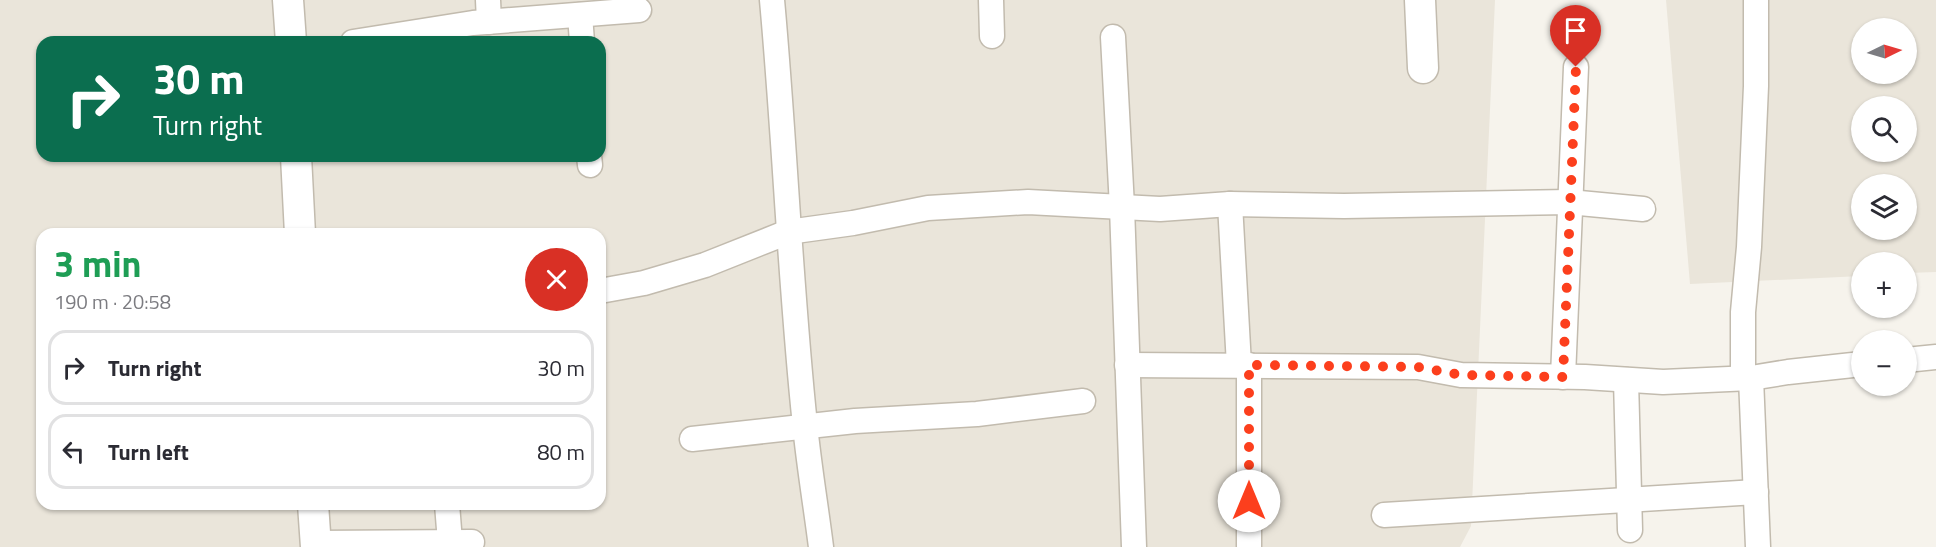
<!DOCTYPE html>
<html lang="en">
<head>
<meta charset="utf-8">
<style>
  body { margin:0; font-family:"Titillium Web",sans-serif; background:#f2f2f3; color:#2b2b33; height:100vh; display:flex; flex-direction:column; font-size:22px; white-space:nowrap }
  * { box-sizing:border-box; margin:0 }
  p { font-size:20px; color:#7c7c81 }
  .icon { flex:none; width:33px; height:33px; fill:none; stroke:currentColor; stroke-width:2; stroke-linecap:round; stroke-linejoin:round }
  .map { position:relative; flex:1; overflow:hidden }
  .details { position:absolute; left:36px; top:228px; width:570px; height:282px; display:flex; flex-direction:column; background:#fff; border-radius:18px; box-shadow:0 2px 4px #0004 }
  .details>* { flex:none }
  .guide { position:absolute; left:36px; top:36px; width:570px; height:126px; border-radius:18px; box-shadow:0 2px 4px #0004; background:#0b6e4f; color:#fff; overflow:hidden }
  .needle { width:39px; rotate:85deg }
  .buttons { position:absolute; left:1851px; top:18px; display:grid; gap:12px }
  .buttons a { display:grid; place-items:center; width:66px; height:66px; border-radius:50%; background:#fff; box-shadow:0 2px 4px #0004; font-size:30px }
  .pin { position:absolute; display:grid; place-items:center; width:51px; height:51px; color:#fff; margin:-62px -26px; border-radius:50% 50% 50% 0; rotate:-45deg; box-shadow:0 0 6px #0007 }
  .pin .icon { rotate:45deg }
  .me { position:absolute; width:66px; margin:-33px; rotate:0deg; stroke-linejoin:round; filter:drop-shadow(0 0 4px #0008) }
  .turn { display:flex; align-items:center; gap:21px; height:126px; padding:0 18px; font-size:27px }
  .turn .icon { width:78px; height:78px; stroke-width:2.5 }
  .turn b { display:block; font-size:42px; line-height:51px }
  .round { display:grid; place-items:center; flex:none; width:63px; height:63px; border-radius:32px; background:#f2f2f3 }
  .overview { display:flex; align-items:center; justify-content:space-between; height:102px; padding:0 18px }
  h1 { font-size:36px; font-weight:700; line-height:45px; color:#1e9e55 }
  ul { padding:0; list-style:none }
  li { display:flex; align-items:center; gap:18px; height:75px; margin:0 12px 9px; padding:0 6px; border:3px solid #e1e1e2; border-radius:18px }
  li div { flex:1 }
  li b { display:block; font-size:22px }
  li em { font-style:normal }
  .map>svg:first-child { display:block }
  .residential { fill:#eae5da; fill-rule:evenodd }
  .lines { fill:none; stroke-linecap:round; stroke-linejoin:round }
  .minor-casing { stroke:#c2bbae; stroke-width:27 }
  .tertiary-casing { stroke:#c2bbae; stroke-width:33 }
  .minor { stroke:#fff; stroke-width:24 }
  .tertiary { stroke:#fff; stroke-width:30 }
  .route { stroke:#fc3f1d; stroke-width:10; stroke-dasharray:0 18 }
</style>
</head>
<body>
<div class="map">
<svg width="1936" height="547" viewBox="0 0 1936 547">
  <rect width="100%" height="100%" fill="#f6f3ec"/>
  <!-- residential -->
  <g class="residential">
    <path d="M 0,0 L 1495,0 L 1471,526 L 1460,547 L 0,547 ZM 42,42 L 600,42 L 600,156 L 42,156 ZM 42,234 L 600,234 L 600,504 L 42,504 Z"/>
    <path d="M 1666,0 L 1936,0 L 1936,272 L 1907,273 L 1906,262 L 1862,262 L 1861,276 L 1690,284 ZM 1862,28 L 1906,28 L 1906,74 L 1862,74 ZM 1862,106 L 1906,106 L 1906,152 L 1862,152 ZM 1862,184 L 1906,184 L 1906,230 L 1862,230 Z"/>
  </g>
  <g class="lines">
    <!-- minor casing -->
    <g class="minor-casing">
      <g id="minor">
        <path d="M 488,0 L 489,22"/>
        <path d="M 772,0 C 785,142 790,284 805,425 C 809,466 816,507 821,547"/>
        <path d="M 991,0 L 992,36"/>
        <path d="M 580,15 L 582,42"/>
        <path d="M 1113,37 L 1122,207 L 1134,547"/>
        <path d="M 353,42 L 473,23 L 639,10"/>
        <path d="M 589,156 L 590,165"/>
        <path d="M 1230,204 L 1239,365"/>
        <path d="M 600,291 L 644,283 L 705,265 L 788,232 L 853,223 L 928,208 L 1028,202 L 1160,209 L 1230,204 L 1344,206 L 1569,202 L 1643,209"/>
        <path d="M 1906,360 L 1936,357"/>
        <path d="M 1127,365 L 1418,367 L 1461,375 L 1585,377 L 1663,382 L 1751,378 L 1788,372 L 1862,364"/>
        <path d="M 1563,377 L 1576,67"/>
        <path d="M 1743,378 L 1743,312 L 1749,247 L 1756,86 L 1756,0"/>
        <path d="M 1751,378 L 1758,547"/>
        <path d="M 1626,380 L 1630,530"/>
        <path d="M 692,439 L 855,421 L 977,414 L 1083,401"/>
        <path d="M 447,504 L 450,542"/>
        <path d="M 1384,515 L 1756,492"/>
        <path d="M 316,543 L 472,542"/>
        <path d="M 1249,547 L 1249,365"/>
      </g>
    </g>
    <!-- tertiary casing -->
    <g class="tertiary-casing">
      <g id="tertiary">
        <path d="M 288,0 L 291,42"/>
        <path d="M 1420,0 L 1423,68"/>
        <path d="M 296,156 L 300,234"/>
        <path d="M 313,504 L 316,547"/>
      </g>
    </g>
    <!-- minor -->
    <use href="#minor" class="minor"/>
    <!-- tertiary -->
    <use href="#tertiary" class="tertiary"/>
  </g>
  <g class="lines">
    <!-- route -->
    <path class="route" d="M 1249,501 L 1249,365 L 1418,367 L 1461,375 L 1563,377 L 1576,67"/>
  </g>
</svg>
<div class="buttons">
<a><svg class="needle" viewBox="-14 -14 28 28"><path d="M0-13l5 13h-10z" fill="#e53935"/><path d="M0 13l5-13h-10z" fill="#7c7c81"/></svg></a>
<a><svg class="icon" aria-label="search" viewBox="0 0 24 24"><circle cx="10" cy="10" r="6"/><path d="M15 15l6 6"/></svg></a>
<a><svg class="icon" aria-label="layers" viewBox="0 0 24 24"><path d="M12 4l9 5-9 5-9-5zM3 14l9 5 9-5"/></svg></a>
<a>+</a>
<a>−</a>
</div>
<div class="pin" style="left:1576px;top:67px;background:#d93025"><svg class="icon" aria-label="arrive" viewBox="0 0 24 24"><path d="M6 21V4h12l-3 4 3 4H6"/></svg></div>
<svg class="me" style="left:1249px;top:501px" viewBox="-20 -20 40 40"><circle r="19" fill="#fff"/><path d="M0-13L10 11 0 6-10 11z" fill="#fc3f1d"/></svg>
<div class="guide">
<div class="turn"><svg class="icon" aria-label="right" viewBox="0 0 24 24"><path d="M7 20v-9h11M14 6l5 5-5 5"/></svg><div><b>30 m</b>Turn right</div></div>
</div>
<section class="details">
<div class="overview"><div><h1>3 min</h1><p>190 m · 20:58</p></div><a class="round" style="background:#d93025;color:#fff"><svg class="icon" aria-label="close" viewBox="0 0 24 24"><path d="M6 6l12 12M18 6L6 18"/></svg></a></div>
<ul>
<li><svg class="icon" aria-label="right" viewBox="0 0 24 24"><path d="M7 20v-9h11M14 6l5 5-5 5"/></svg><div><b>Turn right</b></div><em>30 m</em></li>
<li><svg class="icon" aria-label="left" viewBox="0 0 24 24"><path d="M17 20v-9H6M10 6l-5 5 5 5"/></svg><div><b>Turn left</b></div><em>80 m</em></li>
</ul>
</section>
</div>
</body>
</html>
